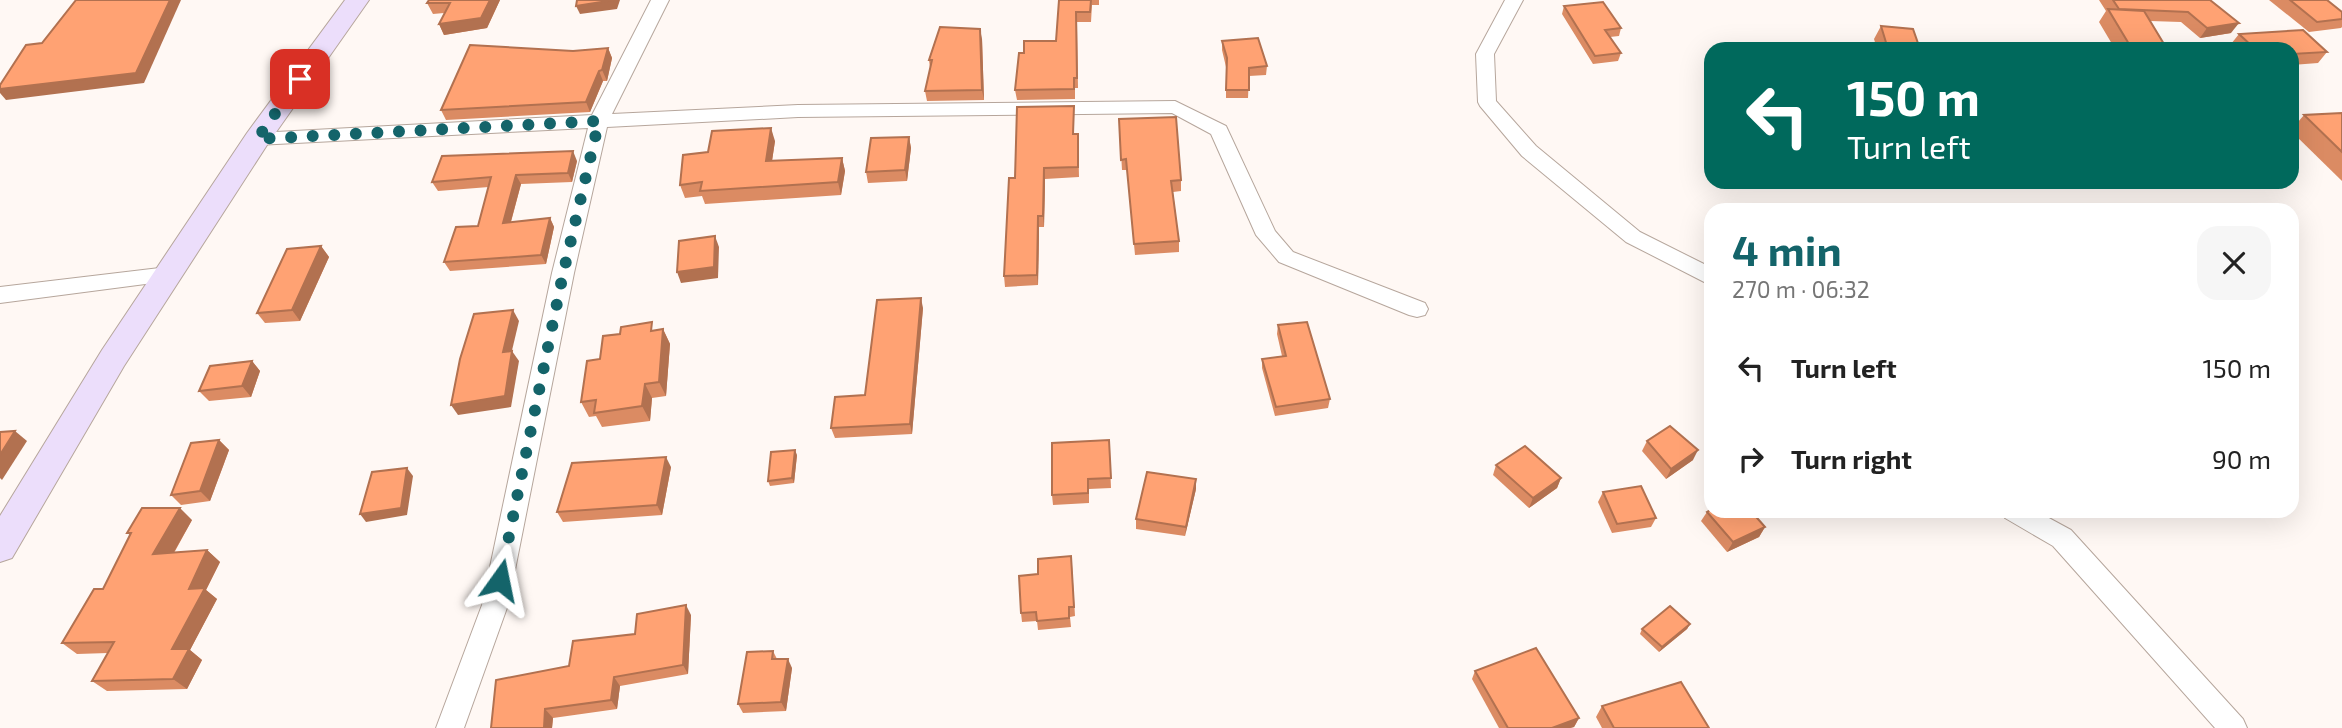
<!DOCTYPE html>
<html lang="en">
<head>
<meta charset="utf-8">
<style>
  body { margin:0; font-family:"Exo 2",sans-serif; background:#f6f6f6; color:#222; height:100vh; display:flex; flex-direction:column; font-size:26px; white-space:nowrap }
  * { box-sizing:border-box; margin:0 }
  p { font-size:23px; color:#767676 }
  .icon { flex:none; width:38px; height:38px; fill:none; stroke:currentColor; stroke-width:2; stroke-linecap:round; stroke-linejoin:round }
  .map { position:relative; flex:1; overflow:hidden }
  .details { position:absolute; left:1704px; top:203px; width:595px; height:315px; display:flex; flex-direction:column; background:#fff; border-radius:21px; box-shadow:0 7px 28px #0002 }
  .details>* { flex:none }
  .top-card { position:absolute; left:1704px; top:42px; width:595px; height:147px; border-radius:21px; box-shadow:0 7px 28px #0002; background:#00695c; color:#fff; overflow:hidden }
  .pin { position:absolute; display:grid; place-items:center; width:60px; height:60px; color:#fff; margin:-30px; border-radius:14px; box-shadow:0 4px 10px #0006 }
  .me { position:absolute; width:77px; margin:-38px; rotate:12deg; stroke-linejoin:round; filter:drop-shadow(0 0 5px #0008) }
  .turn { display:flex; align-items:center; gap:24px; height:147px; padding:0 28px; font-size:32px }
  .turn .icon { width:91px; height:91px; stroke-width:2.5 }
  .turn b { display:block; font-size:49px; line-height:60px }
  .round { display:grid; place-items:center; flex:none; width:74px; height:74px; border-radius:21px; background:#f6f6f6 }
  .headline { display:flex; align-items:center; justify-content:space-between; height:119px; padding:0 28px }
  h1 { font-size:42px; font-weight:700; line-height:52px; color:#14646a }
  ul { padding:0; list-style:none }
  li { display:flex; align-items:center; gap:21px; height:91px; padding:0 28px }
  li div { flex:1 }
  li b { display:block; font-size:26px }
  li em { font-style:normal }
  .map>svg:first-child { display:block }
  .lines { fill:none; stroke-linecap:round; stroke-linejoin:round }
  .minor-casing { stroke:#b6a69c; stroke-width:2 }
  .secondary-casing { stroke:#b6a69c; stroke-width:2 }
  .minor { fill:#fff; fill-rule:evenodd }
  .secondary { fill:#ecdefb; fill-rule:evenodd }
  .wall { fill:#db8b63 }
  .shaded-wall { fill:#b27150 }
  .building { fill:#ffa273; stroke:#b27150; stroke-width:2 }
  .route { stroke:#14646a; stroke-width:12; stroke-dasharray:0 21.6 }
</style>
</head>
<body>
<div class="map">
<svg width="2342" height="728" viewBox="0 0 2342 728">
  <rect width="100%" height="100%" fill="#fff8f4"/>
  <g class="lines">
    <!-- minor casing -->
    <g class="minor-casing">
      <g id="minor">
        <path d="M 651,0 L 669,0 L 612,114 L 798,105 L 1175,101 L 1226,126 L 1275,231 L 1293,252 L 1425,303 L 1428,309 L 1425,315 L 1417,317 L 1409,315 L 1279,262 L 1256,235 L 1211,134 L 1172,113 L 798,117 L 607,127 L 574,273 L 508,605 L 464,728 L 436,728 L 482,605 L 552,273 L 588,128 L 257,145 L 250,143 L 247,139 L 250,135 L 257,133 L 592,115 Z"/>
        <path d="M 1505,0 L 1523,0 L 1494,54 L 1496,101 L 1536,146 L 1640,232 L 1712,268 L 1712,286 L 1626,242 L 1522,156 L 1480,106 L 1478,102 L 1476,54 Z"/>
        <path d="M 168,267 L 176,270 L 179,275 L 176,280 L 0,303 L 0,287 Z"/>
        <path d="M 2002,511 L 2036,511 L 2071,530 L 2243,719 L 2247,728 L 2215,728 L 2053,546 L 2005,518 Z"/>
      </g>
    </g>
    <!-- secondary casing -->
    <g class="secondary-casing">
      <path id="secondary" d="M 345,0 L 369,0 L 267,145 L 124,366 L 12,558 L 0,562 L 0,516 L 102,350 L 247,133 Z"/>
    </g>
    <!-- minor -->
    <use href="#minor" class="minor"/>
    <!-- secondary -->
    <use href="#secondary" class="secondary"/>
  </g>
  <!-- wall -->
  <g class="wall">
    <path d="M 500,0 L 487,28 L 444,35 L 439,24 L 444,13 L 433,14 L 427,3 Z"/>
    <path d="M 1059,0 L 1099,0 L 1099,5 L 1092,5 L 1091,22 L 1077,22 L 1078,88 L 1075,88 L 1075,99 L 1017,100 L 1015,90 L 1024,53 L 1056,41 Z"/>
    <path d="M 2099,0 L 2210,0 L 2231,33 L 2200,38 L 2181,22 L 2150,21 L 2167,49 L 2115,49 L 2099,22 L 2106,11 Z"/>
    <path d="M 2269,0 L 2327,0 L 2342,12 L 2342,27 L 2341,28 L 2309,32 Z"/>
    <path d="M 1564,6 L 1621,28 L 1619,36 L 1610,37 L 1621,53 L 1618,61 L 1593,64 L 1562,14 Z"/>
    <path d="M 1881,26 L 1919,46 L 1948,49 L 1877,49 L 1874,39 Z"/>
    <path d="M 2239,34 L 2327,52 L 2318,63 L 2292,65 L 2292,49 L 2236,49 L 2231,44 Z"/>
    <path d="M 982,39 L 984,100 L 927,101 L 925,91 L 930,68 L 929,60 Z"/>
    <path d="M 1222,41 L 1267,66 L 1266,75 L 1249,76 L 1248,98 L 1226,98 L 1226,67 L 1222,50 Z"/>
    <path d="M 608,48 L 612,58 L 607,81 L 603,81 L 590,112 L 446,120 L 441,110 L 573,51 Z"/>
    <path d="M 2342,113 L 2342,181 L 2292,132 L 2292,129 L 2304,115 Z"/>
    <path d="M 1074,117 L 1074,134 L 1078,134 L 1079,177 L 1045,179 L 1044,227 L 1039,227 L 1038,285 L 1005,287 L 1004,276 L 1015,178 Z"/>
    <path d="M 1119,119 L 1181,180 L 1181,191 L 1173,192 L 1179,241 L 1179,252 L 1135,255 L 1127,170 L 1122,170 Z"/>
    <path d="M 909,137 L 911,148 L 907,181 L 868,183 L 866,172 Z"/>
    <path d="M 775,141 L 772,161 L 842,158 L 845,171 L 841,195 L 705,204 L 702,196 L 685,198 L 680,185 L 708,152 Z"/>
    <path d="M 577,161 L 572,182 L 521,184 L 511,222 L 550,218 L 554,227 L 546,264 L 450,271 L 444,262 L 478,226 L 489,187 L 438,191 L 432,182 Z"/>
    <path d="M 321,246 L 329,257 L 300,321 L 265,323 L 257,313 Z"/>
    <path d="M 923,308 L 912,434 L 835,438 L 831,428 L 865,395 Z"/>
    <path d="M 1278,325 L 1330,399 L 1328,408 L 1275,416 L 1262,368 L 1262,359 L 1282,356 L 1277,334 Z"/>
    <path d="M 663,329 L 670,344 L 666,396 L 652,398 L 650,421 L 602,427 L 596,416 L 589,417 L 581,402 L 600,359 L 656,330 Z"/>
    <path d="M 252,361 L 260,371 L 251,397 L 209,401 L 199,391 Z"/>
    <path d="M 219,440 L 229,450 L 210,501 L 181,505 L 171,495 Z"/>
    <path d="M 1109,440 L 1111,488 L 1089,489 L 1089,503 L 1053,505 L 1052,495 Z"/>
    <path d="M 1647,441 L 1693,460 L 1666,479 L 1642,451 Z"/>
    <path d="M 797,455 L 794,483 L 770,486 L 768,481 Z"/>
    <path d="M 1496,465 L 1561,478 L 1557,488 L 1529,508 L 1493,475 Z"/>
    <path d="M 671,467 L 662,515 L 563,522 L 557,512 Z"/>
    <path d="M 1196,489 L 1185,536 L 1136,529 L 1136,519 Z"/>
    <path d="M 1603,492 L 1656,518 L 1651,527 L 1612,533 L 1598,502 Z"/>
    <path d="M 1707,512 L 1765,527 L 1759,537 L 1727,552 L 1701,521 Z"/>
    <path d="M 192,520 L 174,553 L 207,550 L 220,562 L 206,590 L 217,599 L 190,650 L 202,660 L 187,689 L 107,691 L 92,681 L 108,653 L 77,654 L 62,643 L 103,589 L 130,535 L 127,533 Z"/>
    <path d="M 1072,565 L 1075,616 L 1070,617 L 1071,627 L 1038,630 L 1037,621 L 1022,622 L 1021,613 L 1038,574 Z"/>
    <path d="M 691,615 L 688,674 L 620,686 L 617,709 L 553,718 L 552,728 L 491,728 L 569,666 L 635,634 Z"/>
    <path d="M 1690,624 L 1687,629 L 1659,652 L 1640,634 L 1642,629 Z"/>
    <path d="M 773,651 L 777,659 L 792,668 L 786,711 L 743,713 L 738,704 Z"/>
    <path d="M 1475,671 L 1579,718 L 1574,727 L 1570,728 L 1499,728 L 1472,679 Z"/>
    <path d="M 1602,706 L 1709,728 L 1602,728 L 1596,717 Z"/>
  </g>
  <!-- shaded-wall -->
  <g class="shaded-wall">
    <path d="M 170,0 L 181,0 L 144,83 L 6,100 L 0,93 L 0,89 Z"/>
    <path d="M 490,0 L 500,0 L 487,28 L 444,35 L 439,24 Z"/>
    <path d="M 614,0 L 620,0 L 617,9 L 580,14 L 576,6 Z"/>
    <path d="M 2239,23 L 2231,33 L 2200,38 L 2207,28 Z"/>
    <path d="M 980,29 L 982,39 L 984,100 L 982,90 Z"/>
    <path d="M 608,48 L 612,58 L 607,81 L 602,70 Z"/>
    <path d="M 599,71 L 603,81 L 590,112 L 586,102 Z"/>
    <path d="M 771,128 L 775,141 L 770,174 L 766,161 Z"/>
    <path d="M 909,137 L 911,148 L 907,181 L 905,170 Z"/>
    <path d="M 573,151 L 577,161 L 572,182 L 568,173 Z"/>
    <path d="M 842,158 L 845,171 L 841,195 L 838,182 Z"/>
    <path d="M 1044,168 L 1045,179 L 1044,227 L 1043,216 Z"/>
    <path d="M 516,175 L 521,184 L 508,232 L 503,223 Z"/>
    <path d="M 1038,216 L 1039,227 L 1038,285 L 1037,275 Z"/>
    <path d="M 550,218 L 554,227 L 546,264 L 541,255 Z"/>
    <path d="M 715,236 L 719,247 L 718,278 L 681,283 L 677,272 Z"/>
    <path d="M 321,246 L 329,257 L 300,321 L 292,310 Z"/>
    <path d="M 921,298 L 923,308 L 912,434 L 910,424 Z"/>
    <path d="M 513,310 L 519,321 L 509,363 L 503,352 Z"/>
    <path d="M 663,329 L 670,344 L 666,396 L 659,382 Z"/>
    <path d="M 512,351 L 519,361 L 511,407 L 458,415 L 451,405 Z"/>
    <path d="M 252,361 L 260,371 L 251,397 L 242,386 Z"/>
    <path d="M 645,384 L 652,398 L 650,421 L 642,406 Z"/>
    <path d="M 15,431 L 27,441 L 2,480 L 0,478 L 0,455 Z"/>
    <path d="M 219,440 L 229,450 L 210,501 L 200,491 Z"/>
    <path d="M 795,450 L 797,455 L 794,483 L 792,478 Z"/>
    <path d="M 1698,450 L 1693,460 L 1666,479 L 1671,469 Z"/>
    <path d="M 666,457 L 671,467 L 662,515 L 657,505 Z"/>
    <path d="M 407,468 L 413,476 L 407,515 L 366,522 L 360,514 Z"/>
    <path d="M 1561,478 L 1557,488 L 1529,508 L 1533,498 Z"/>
    <path d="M 1196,479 L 1196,489 L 1185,536 L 1186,527 Z"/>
    <path d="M 180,508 L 192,520 L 166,566 L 153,554 Z"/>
    <path d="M 1765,527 L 1759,537 L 1727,552 L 1733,542 Z"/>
    <path d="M 207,550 L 220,562 L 206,590 L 217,599 L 190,650 L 202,660 L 187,689 L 173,679 L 172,649 L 189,589 Z"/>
    <path d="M 686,605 L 691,615 L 688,674 L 683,665 Z"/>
    <path d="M 1690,624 L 1687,629 L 1659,652 L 1662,647 Z"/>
    <path d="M 788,659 L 792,668 L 786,711 L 781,702 Z"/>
    <path d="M 614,677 L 620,686 L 617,709 L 611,700 Z"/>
    <path d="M 545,709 L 553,718 L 552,728 L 544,728 Z"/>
    <path d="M 1579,718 L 1574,727 L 1570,728 L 1552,728 Z"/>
  </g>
  <!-- building -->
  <g class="building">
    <path d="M 76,0 L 170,0 L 136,73 L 0,89 L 0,85 L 26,45 L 42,43 Z"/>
    <path d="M 429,0 L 490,0 L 481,18 L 439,24 L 450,3 L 427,3 Z"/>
    <path d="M 577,0 L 614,0 L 576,6 Z"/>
    <path d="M 1059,0 L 1091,0 L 1090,12 L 1076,12 L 1077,78 L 1074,78 L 1074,89 L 1015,90 L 1019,53 L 1024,53 L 1024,41 L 1056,41 Z"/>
    <path d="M 2113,0 L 2210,0 L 2239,23 L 2207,28 L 2188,12 L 2119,9 Z"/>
    <path d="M 2290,0 L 2327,0 L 2342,12 L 2342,19 L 2317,22 Z"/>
    <path d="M 1603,2 L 1621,28 L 1605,30 L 1621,53 L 1595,56 L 1564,6 Z"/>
    <path d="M 2108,9 L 2144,11 L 2167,49 L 2132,49 Z"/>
    <path d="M 1881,26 L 1913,29 L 1919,46 L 1948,49 L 1888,49 Z"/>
    <path d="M 940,27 L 980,29 L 982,90 L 925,91 L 932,60 L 929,60 Z"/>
    <path d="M 2303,30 L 2327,52 L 2292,54 L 2292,49 L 2255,49 L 2239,34 Z"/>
    <path d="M 1258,38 L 1267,66 L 1249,68 L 1249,90 L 1226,90 L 1227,58 L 1222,41 Z"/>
    <path d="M 470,45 L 573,51 L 608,48 L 602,70 L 599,71 L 586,102 L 441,110 Z"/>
    <path d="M 1074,106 L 1073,134 L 1078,134 L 1078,167 L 1044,168 L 1043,216 L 1038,216 L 1037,275 L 1004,276 L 1009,178 L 1015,178 L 1017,107 Z"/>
    <path d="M 2342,113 L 2342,152 L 2304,115 Z"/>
    <path d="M 1176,117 L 1181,180 L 1171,181 L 1179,241 L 1134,244 L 1126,159 L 1121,160 L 1119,119 Z"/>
    <path d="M 771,128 L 766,161 L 842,158 L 838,182 L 700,191 L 702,182 L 680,185 L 683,155 L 708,152 L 712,131 Z"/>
    <path d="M 909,137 L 905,170 L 866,172 L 871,138 Z"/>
    <path d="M 573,151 L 568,173 L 516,175 L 503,223 L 550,218 L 541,255 L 444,262 L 456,227 L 478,226 L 491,177 L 432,182 L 442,156 Z"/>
    <path d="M 715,236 L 714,267 L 677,272 L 679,241 Z"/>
    <path d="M 321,246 L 292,310 L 257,313 L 287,249 Z"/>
    <path d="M 921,298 L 910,424 L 831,428 L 835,397 L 865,395 L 877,300 Z"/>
    <path d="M 513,310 L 503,352 L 512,351 L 505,396 L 451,405 L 460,359 L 474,314 Z"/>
    <path d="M 652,322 L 651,331 L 663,329 L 659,382 L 645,384 L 642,406 L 594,413 L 596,400 L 581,402 L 587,361 L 600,359 L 603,336 L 620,334 L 621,327 Z"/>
    <path d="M 1307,322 L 1330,399 L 1276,407 L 1262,359 L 1286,356 L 1278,325 Z"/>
    <path d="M 252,361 L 242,386 L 199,391 L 210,366 Z"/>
    <path d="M 1670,426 L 1698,450 L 1671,469 L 1647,441 Z"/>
    <path d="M 15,431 L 0,455 L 0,432 Z"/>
    <path d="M 219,440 L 200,491 L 171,495 L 191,443 Z"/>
    <path d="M 1109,440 L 1111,478 L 1088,479 L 1088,493 L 1052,495 L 1052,443 Z"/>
    <path d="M 1525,446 L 1561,478 L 1533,498 L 1496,465 Z"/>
    <path d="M 795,450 L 792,478 L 768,481 L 771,452 Z"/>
    <path d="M 666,457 L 657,505 L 557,512 L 572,463 Z"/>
    <path d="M 407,468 L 401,508 L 360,514 L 372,472 Z"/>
    <path d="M 1147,472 L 1196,479 L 1186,527 L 1136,519 Z"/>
    <path d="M 1641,486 L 1656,518 L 1617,524 L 1603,492 Z"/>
    <path d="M 142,508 L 180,508 L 153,554 L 207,550 L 189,589 L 205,588 L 172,649 L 189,649 L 173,679 L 92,681 L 114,642 L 62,643 L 94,589 L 103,589 L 131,533 L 127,533 Z"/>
    <path d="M 1712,509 L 1712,511 L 1751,511 L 1765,527 L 1733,542 L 1707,512 Z"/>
    <path d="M 1071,556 L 1074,607 L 1069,607 L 1069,618 L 1037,621 L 1036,612 L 1021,613 L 1019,576 L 1038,574 L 1038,559 Z"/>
    <path d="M 686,605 L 683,665 L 614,677 L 611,700 L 545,709 L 544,728 L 491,728 L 496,680 L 569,666 L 573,641 L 635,634 L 637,614 Z"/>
    <path d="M 1670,606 L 1690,624 L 1662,647 L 1642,629 Z"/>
    <path d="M 1536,648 L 1579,718 L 1552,728 L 1508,728 L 1475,671 Z"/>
    <path d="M 773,651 L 772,659 L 788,659 L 781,702 L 738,704 L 747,652 Z"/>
    <path d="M 1681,682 L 1709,728 L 1614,728 L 1602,706 Z"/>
  </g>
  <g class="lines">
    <!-- route -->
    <path class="route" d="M 300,79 L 257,139 L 599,121 L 563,274 L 500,580"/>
  </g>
</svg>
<div class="pin" style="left:300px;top:79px;background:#d93025"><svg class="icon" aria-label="arrive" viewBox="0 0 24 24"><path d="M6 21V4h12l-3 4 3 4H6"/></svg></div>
<svg class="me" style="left:500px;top:580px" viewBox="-20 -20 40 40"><path d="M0-17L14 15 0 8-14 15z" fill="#14646a" stroke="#fff" stroke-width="4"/></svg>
<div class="top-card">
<div class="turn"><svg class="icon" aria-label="left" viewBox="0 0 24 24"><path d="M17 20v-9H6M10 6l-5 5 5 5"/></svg><div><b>150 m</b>Turn left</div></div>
</div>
<section class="details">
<div class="headline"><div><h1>4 min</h1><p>270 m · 06:32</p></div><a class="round"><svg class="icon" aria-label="close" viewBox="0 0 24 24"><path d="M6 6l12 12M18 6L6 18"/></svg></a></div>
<ul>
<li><svg class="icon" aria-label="left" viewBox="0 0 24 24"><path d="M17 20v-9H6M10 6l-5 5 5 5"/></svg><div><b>Turn left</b></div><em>150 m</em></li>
<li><svg class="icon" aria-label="right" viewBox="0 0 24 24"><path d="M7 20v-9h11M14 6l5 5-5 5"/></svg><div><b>Turn right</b></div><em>90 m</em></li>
</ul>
</section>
</div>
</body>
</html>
